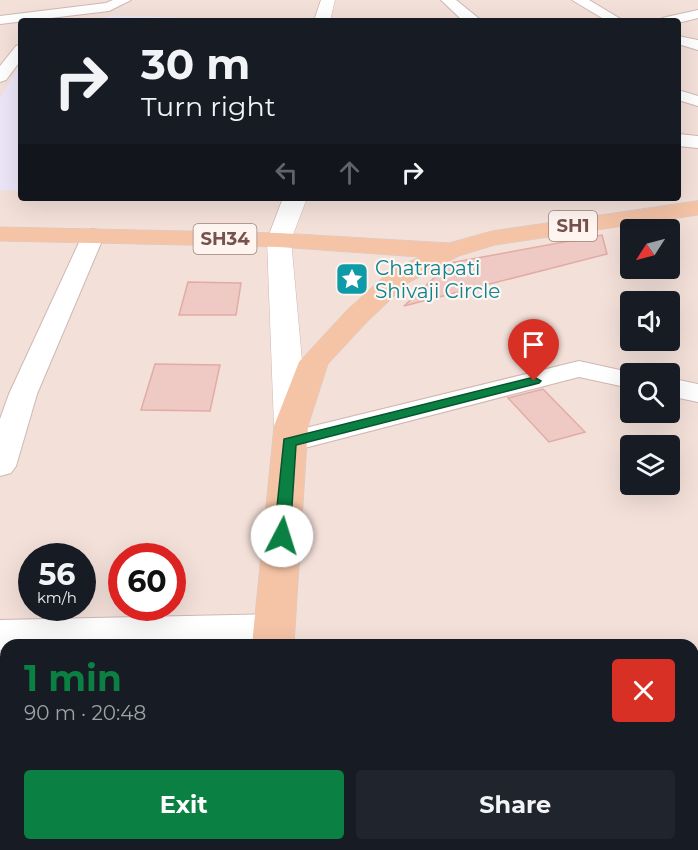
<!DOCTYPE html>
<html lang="en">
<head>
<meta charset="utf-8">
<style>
  body { margin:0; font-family:Montserrat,sans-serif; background:#20242c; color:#f1f3f6; height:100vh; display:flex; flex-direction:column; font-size:22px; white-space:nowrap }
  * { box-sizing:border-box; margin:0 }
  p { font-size:20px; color:#9ea1a6 }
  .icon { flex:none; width:33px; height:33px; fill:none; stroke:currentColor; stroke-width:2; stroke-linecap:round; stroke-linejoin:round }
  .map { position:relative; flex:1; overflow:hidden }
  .details { position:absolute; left:0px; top:639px; width:699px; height:212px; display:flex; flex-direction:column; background:#171b24; border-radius:18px 18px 0 0; box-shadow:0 6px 24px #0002 }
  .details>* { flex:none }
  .guide { position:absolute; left:18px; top:18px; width:663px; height:183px; border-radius:6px; box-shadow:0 6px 24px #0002; background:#171b24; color:#f1f3f6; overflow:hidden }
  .needle { width:39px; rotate:234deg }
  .buttons { position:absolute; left:620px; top:219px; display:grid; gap:12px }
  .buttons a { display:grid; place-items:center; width:60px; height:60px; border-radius:6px; background:#171b24; box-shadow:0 6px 24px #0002; font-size:30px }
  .speed { position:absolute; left:18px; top:543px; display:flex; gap:12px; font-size:30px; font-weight:700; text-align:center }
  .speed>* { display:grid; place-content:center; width:78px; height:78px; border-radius:50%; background:#171b24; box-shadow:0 6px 24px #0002; line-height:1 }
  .speed small { font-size:15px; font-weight:400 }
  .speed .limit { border:9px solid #d22; background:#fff; color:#111 }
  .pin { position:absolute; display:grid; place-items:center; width:51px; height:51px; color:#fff; margin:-62px -26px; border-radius:50% 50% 50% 0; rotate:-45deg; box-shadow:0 0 6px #0007 }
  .pin .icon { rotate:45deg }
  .me { position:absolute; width:66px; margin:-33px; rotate:5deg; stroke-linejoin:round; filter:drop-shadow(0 0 4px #0008) }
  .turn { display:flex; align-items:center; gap:21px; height:126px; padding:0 24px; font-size:27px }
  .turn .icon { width:78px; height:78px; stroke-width:2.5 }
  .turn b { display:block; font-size:42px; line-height:51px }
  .lanes { display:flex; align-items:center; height:57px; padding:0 24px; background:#0003; justify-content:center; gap:30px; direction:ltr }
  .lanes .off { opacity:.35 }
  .round { display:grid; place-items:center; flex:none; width:63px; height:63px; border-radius:6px; background:#20242c }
  .headline { display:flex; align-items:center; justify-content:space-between; height:102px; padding:0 24px }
  h1 { font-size:36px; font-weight:700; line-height:45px; color:#0b8043 }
  .cta { display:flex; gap:12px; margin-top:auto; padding:12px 24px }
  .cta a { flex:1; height:69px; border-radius:6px; background:#0b8043; color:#fff; font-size:24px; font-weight:700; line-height:69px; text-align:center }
  .cta a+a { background:#20242c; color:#f1f3f6 }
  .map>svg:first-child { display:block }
  .residential { fill:#f3e0d9; fill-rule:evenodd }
  .education { fill:#ede6f8 }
  .building { fill:#efc9c3; stroke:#e1aca5; stroke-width:1.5 }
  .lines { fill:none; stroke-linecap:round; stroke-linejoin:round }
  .street-casing { stroke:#cfb8b2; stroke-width:2 }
  .secondary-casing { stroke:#d2b7b0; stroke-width:1 }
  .primary-casing { stroke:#d6cbca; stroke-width:1 }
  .street { fill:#fff; fill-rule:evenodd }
  .secondary { fill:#fff; fill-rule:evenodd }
  .primary { fill:#f5c4a7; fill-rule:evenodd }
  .route { fill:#0b8043; stroke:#07532c; stroke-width:1.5 }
  .labels { text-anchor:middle; stroke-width:4.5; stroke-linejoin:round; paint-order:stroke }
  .shield { fill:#fef5f0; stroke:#9e837f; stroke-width:1.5 }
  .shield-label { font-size:18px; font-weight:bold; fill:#75524e }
  .culture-label { font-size:20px; fill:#0d838f; stroke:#fef5f0; text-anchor:start }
</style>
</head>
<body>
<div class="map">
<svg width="698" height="850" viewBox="0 0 698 850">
  <rect width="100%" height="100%" fill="#fbf0ea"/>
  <!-- residential -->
  <path class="residential" d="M 0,0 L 698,0 L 698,850 L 0,850 ZM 21,21 L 678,21 L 678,198 L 21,198 ZM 630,230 L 669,230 L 669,268 L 630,268 ZM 630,302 L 669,302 L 669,340 L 630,340 ZM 630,374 L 669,374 L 669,412 L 630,412 ZM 630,446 L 669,446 L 669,484 L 630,484 ZM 32,556 L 82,556 L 82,608 L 32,608 ZM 122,556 L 172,556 L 172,608 L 122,608 ZM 6,645 L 693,645 L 693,844 L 6,844 Z"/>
  <!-- education -->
  <g class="education">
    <path d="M 114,15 L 255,21 L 93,21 Z"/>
    <path d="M 21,62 L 21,191 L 0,190 L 0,98 Z"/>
  </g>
  <!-- building -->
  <g class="building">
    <path d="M 602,235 L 607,254 L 404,306 L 450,263 Z"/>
    <path d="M 188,282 L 241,283 L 236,315 L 179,315 Z"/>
    <path d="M 155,364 L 220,365 L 210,411 L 141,410 Z"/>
    <path d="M 543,389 L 585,432 L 549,442 L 508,398 Z"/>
  </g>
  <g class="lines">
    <!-- street casing -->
    <g class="street-casing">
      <g id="street">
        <path d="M 113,0 L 131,0 L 109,11 L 0,24 L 0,16 L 106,3 Z"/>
        <path d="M 441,0 L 456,0 L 482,21 L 463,21 Z"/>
        <path d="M 572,0 L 589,0 L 624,21 L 607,21 Z"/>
        <path d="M 698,10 L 698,18 L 678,23 L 660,21 L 662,18 Z"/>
        <path d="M 678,36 L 698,40 L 698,50 L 678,44 Z"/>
        <path d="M 21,44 L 21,60 L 6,80 L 0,82 L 0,66 L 16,46 Z"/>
        <path d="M 678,90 L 698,96 L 698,106 L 678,100 Z"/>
        <path d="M 678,134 L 698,136 L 698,148 L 678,146 Z"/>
        <path d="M 93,229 L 101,231 L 104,236 L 37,394 L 16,466 L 11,473 L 0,476 L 0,419 L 9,394 L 82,236 L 85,231 Z"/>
        <path d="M 579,361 L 638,374 L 630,374 L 630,388 L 579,377 L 289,452 L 278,449 L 274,442 L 278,435 L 289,432 Z"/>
        <path d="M 669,378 L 698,384 L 698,402 L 669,396 Z"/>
        <path d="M 275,614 L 288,618 L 294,629 L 288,640 L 275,644 L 6,645 L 6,650 L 0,650 L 0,620 Z"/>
        <path d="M 698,655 L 698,732 L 693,730 L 693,657 Z"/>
      </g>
    </g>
    <!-- secondary casing -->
    <g class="secondary-casing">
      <g id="secondary">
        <path d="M 321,0 L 335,0 L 330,21 L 314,21 Z"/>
        <path d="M 283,198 L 307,198 L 291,240 L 308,426 L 303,433 L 291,436 L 279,433 L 274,426 L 267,240 Z"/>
      </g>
    </g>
    <!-- primary casing -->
    <g class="primary-casing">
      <g id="primary">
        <path d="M 698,201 L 698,215 L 495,245 L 459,256 L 408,283 L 367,322 L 328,364 L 308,426 L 294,645 L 252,645 L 274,426 L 299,362 L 347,310 L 390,271 L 419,257 L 279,247 L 0,241 L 0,227 L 279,233 L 449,243 L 492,231 Z"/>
        <rect x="229" y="844" width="52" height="6"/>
      </g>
    </g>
    <!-- street -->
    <use href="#street" class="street"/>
    <!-- secondary -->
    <use href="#secondary" class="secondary"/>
    <!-- primary -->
    <use href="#primary" class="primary"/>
  </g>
  <!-- route -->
  <path class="route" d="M 534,377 L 541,381 L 539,383 L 296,445 L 290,536 L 288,540 L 276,540 L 274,536 L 284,439 Z"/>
  <!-- icons -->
  <defs>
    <g id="sight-square" transform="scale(1.725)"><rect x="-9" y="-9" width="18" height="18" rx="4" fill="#0f9aa8" stroke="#fef5f0"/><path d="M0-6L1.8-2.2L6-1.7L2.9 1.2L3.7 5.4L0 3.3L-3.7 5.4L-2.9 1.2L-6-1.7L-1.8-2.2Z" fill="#fff"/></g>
  </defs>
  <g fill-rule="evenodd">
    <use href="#sight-square" x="352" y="279"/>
  </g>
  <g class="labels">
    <!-- shield labels -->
    <g class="shield">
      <rect x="549" y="211" width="48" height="30" rx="4.5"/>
      <rect x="193.5" y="224" width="63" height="30" rx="4.5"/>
    </g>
    <g class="shield-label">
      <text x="573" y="232">SH1</text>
      <text x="225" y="245">SH34</text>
    </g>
    <!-- culture labels -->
    <g class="culture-label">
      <text x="375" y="275">Chatrapati<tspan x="375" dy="23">Shivaji Circle</tspan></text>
    </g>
  </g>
</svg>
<div class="buttons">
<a><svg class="needle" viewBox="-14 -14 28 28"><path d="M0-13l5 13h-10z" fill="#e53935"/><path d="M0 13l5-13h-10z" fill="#9ea1a6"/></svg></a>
<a><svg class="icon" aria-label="sound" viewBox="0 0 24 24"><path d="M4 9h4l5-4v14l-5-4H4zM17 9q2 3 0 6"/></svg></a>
<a><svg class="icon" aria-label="search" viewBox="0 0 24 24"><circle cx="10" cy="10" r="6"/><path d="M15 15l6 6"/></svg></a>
<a><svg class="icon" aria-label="layers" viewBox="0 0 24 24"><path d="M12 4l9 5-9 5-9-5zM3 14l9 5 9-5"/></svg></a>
</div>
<div class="speed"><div>56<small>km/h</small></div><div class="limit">60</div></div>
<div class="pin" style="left:534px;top:381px;background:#d93025"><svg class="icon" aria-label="arrive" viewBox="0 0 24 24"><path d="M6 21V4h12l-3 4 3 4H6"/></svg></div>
<svg class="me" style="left:282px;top:536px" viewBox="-20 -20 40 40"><circle r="19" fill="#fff"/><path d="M0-13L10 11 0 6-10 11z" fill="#0b8043"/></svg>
<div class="guide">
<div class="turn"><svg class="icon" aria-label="right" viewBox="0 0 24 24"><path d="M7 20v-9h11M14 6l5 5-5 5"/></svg><div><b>30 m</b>Turn right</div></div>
<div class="lanes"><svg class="icon off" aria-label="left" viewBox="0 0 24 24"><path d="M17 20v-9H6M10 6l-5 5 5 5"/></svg><svg class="icon off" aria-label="ahead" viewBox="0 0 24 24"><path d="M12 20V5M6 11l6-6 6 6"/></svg><svg class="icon" aria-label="right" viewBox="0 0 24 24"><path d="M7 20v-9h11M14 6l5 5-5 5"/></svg></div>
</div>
<section class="details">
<div class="headline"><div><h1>1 min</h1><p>90 m · 20:48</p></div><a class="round" style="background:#d93025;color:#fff"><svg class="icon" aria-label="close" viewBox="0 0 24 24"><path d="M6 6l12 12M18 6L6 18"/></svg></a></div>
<div class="cta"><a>Exit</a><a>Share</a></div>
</section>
</div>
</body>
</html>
